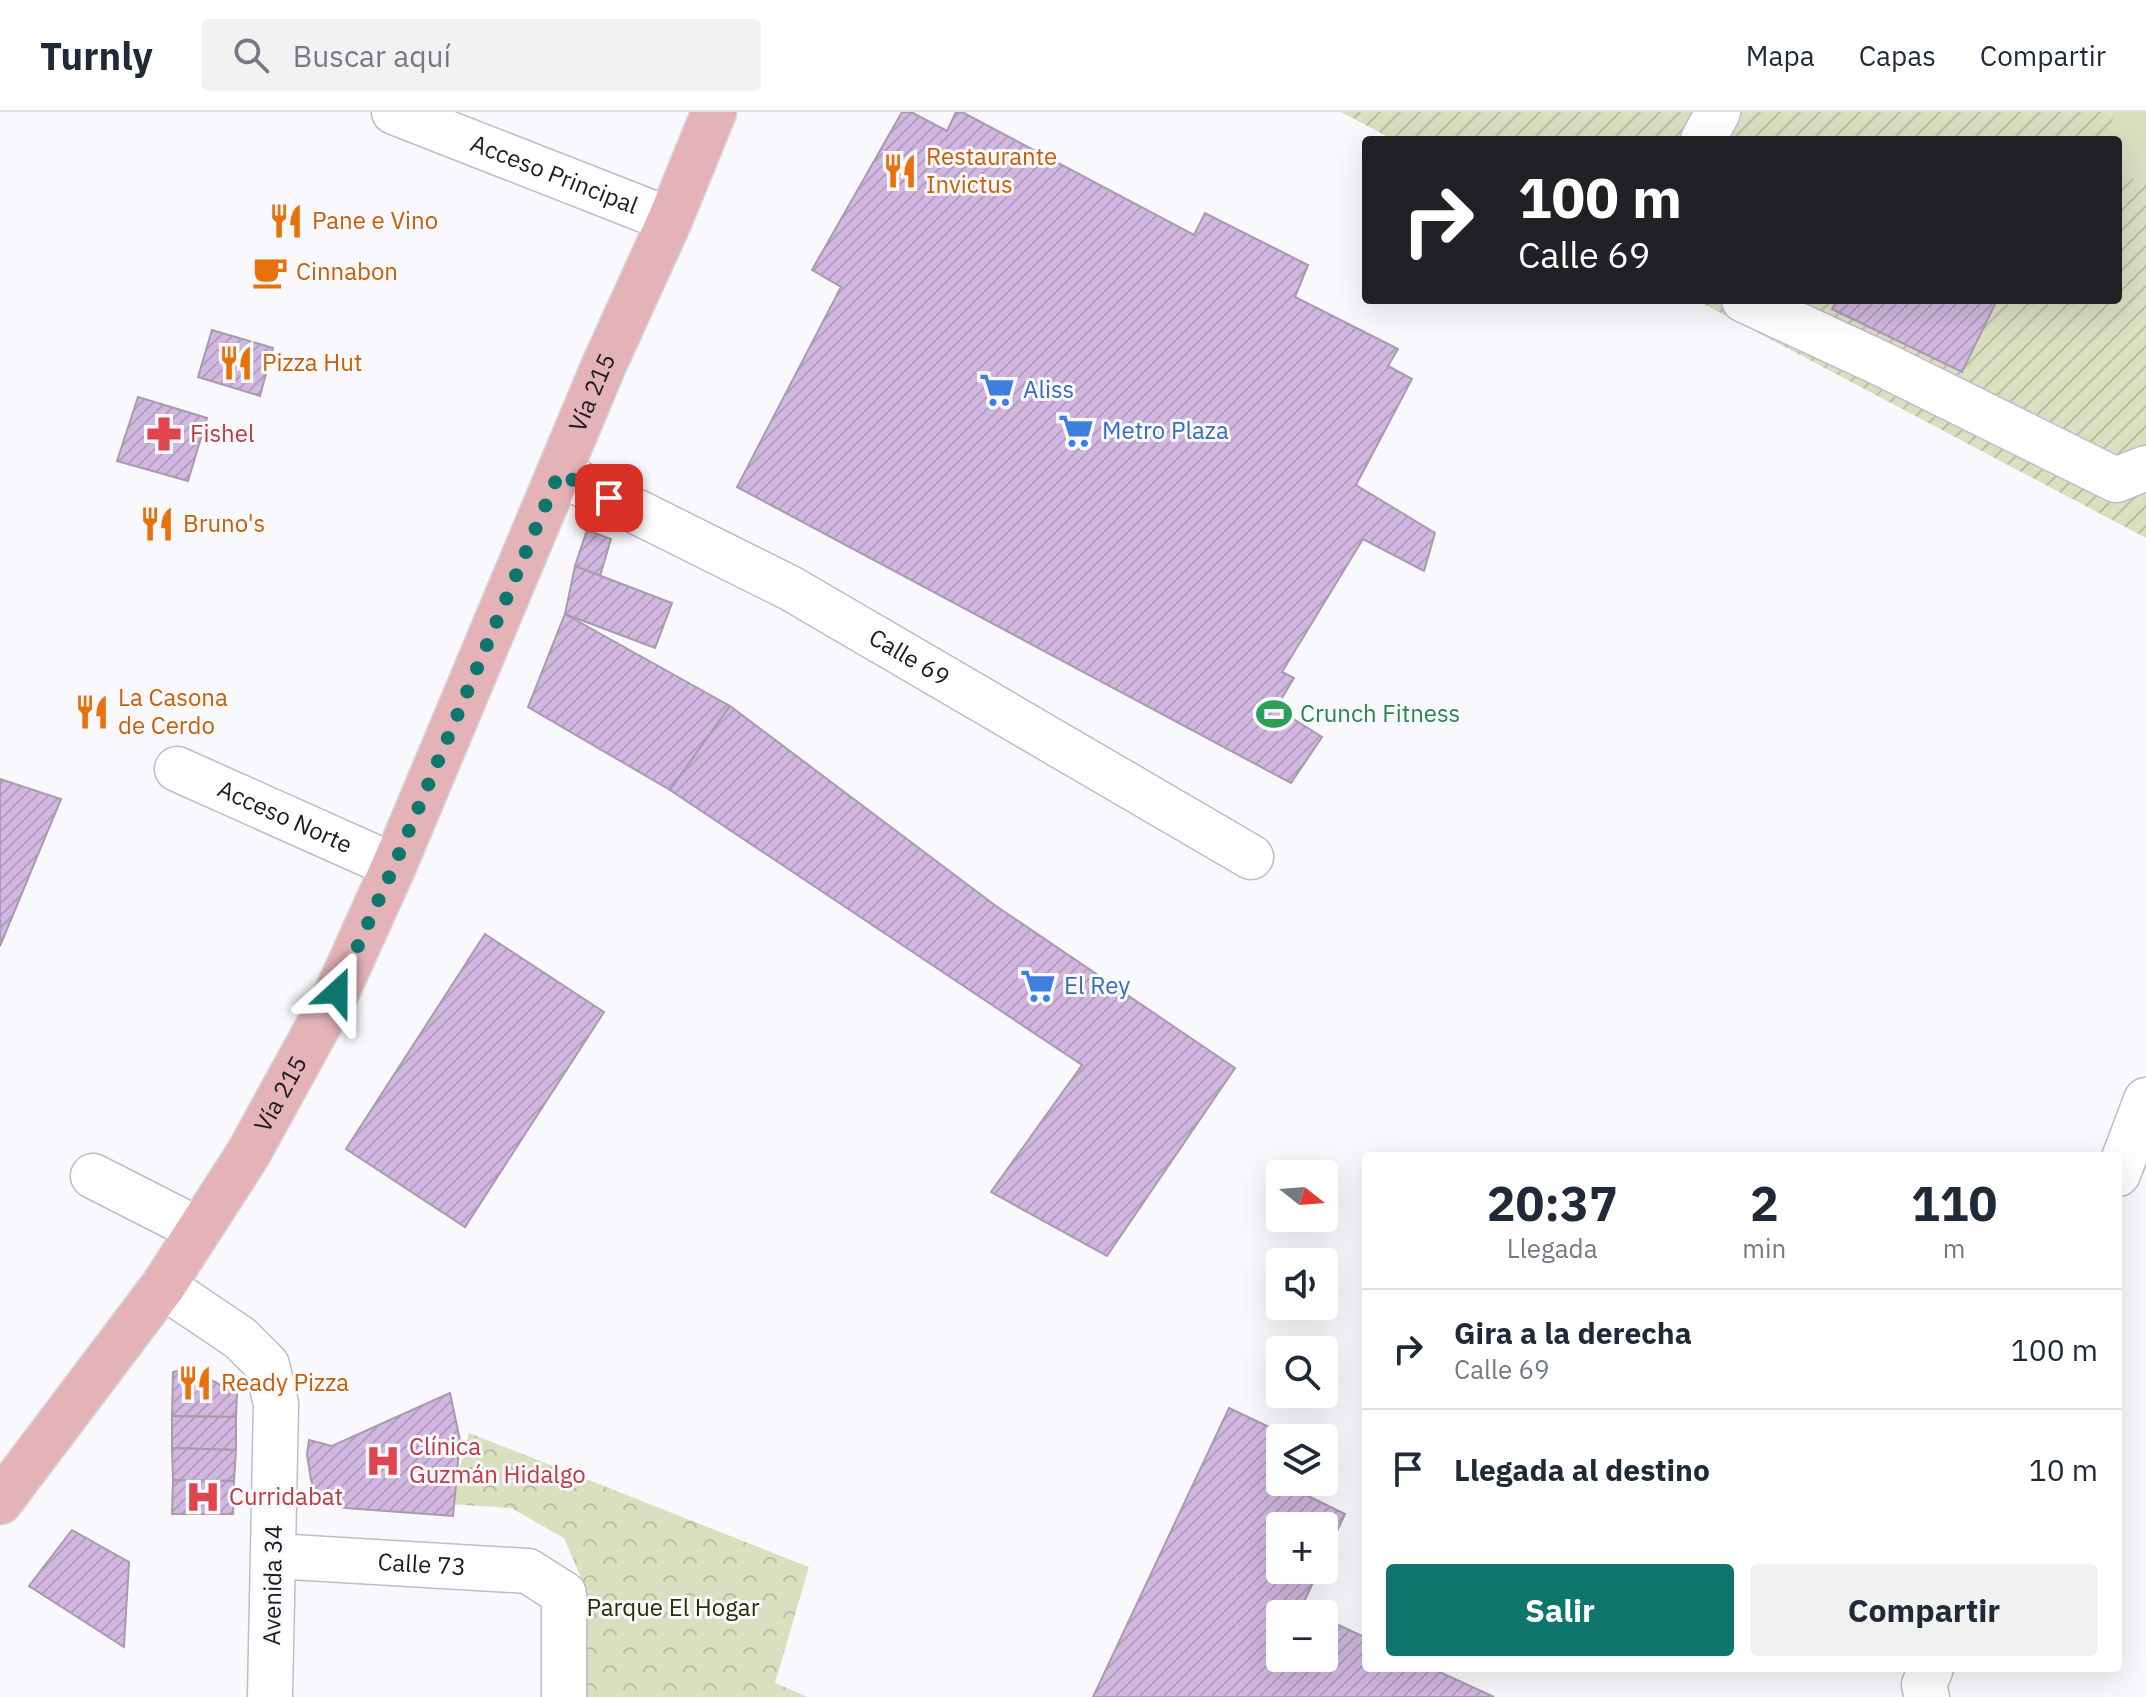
<!DOCTYPE html>
<html lang="es">
<head>
<meta charset="utf-8">
<style>
  body { margin:0; font-family:"IBM Plex Sans",sans-serif; background:#f2f2f3; color:#1f2937; height:100vh; display:flex; flex-direction:column; font-size:30px; white-space:nowrap }
  * { box-sizing:border-box; margin:0 }
  p { font-size:26px; color:#747a83 }
  .icon { flex:none; width:44px; height:44px; fill:none; stroke:currentColor; stroke-width:2; stroke-linecap:round; stroke-linejoin:round }
  .map { position:relative; flex:1; overflow:hidden }
  .details { position:absolute; left:1362px; top:1040px; width:760px; height:520px; display:flex; flex-direction:column; background:#fff; border-radius:8px; box-shadow:0 8px 32px #0002 }
  .details>* { flex:none }
  .top-card { position:absolute; left:1362px; top:24px; width:760px; height:168px; border-radius:8px; box-shadow:0 8px 32px #0002; background:#202124; color:#fff; overflow:hidden }
  .needle { width:52px; rotate:107deg }
  .fabs { position:absolute; left:1266px; top:1048px; display:grid; gap:16px }
  .fabs a { display:grid; place-items:center; width:72px; height:72px; border-radius:8px; background:#fff; box-shadow:0 8px 32px #0002; font-size:40px }
  .pin { position:absolute; display:grid; place-items:center; width:68px; height:68px; color:#fff; margin:-34px; border-radius:16px; box-shadow:0 4px 12px #0006 }
  .me { position:absolute; width:88px; margin:-44px; rotate:24deg; stroke-linejoin:round; filter:drop-shadow(0 0 6px #0008) }
  .turn { display:flex; align-items:center; gap:28px; height:168px; padding:0 24px; font-size:36px }
  .turn .icon { width:104px; height:104px; stroke-width:2.5 }
  .turn b { display:block; font-size:56px; line-height:68px }
  .eta { display:flex; justify-content:space-evenly; align-items:center; height:136px; text-align:center }
  .eta b { font-size:48px; font-weight:700; line-height:56px }
  .cta { display:flex; gap:16px; margin-top:auto; padding:16px 24px }
  .cta a { flex:1; height:92px; border-radius:8px; background:#0f766e; color:#fff; font-size:32px; font-weight:700; line-height:92px; text-align:center }
  .cta a+a { background:#f2f2f3; color:#1f2937 }
  ul { padding:0; list-style:none }
  li { display:flex; align-items:center; gap:24px; height:120px; padding:0 24px; border-top:2px solid #e0e1e3 }
  li div { flex:1 }
  li b { display:block; font-size:30px }
  li em { font-style:normal }
  header { display:flex; align-items:center; gap:48px; box-sizing:border-box; height:112px; padding:0 40px; background:#fff; border-bottom:2px solid #e0e1e3 }
  header strong { font-size:38px }
  nav { display:flex; gap:44px; margin-inline-start:auto; font-size:28px }
  .search { width:560px; height:72px; background:#f2f2f3; display:flex; align-items:center; gap:20px; box-sizing:border-box; padding:0 28px; border-radius:8px; color:#747a83; font-size:30px }
  .map>svg:first-child { display:block }
  .park { fill:url(#park-crowns) }
  .garden { fill:url(#garden-furrows) }
  .pitch { fill:#d9dfbf }
  .building { fill:url(#building-hatch); stroke:#a79bac; stroke-width:2 }
  .lines { fill:none; stroke-linecap:round; stroke-linejoin:round }
  .minor-casing { stroke:#c0bace; stroke-width:47 }
  .major-casing { stroke:#d6d6d7; stroke-width:47 }
  .minor { stroke:#fff; stroke-width:44 }
  .major { stroke:#e4b3b8; stroke-width:44 }
  .route { stroke:#0f766e; stroke-width:14; stroke-dasharray:0 25.2 }
  .labels { text-anchor:middle; stroke-width:6; stroke-linejoin:round; paint-order:stroke }
  .food-label { font-size:24px; fill:#c56008; stroke:#f9f8fc; text-anchor:start }
  .street-label { font-size:24px; fill:#1d1b22; stroke:#f9f8fc }
  .shop-label { font-size:24px; fill:#366cbe; stroke:#f9f8fc; text-anchor:start }
  .health-label { font-size:24px; fill:#be3a42; stroke:#f9f8fc; text-anchor:start }
  .leisure-label { font-size:24px; fill:#27864d; stroke:#f9f8fc; text-anchor:start }
  .park-label { font-size:24px; fill:#2a2e09; stroke:#f9f8fc }
</style>
</head>
<body>
<header>
<strong>Turnly</strong>
<div class="search"><svg class="icon" aria-label="search" viewBox="0 0 24 24"><circle cx="10" cy="10" r="6"/><path d="M15 15l6 6"/></svg>Buscar aquí</div>
<nav><a>Mapa</a><a>Capas</a><a>Compartir</a></nav>
</header>
<div class="map">
<svg width="2146" height="1585" viewBox="0 0 2146 1585">
  <defs>
    <pattern id="park-crowns" width="20" height="18" patternUnits="userSpaceOnUse" patternTransform="scale(2)"><rect width="20" height="18" fill="#d9dfbf"/><path d="M2 6a3 3 0 1 1 6 0M12 15a3 3 0 1 1 6 0" fill="none" stroke="#babfa4"/></pattern>
    <pattern id="garden-furrows" width="10" height="10" patternUnits="userSpaceOnUse" patternTransform="scale(2)"><rect width="10" height="10" fill="#d9dfbf"/><path d="M-1 1l2-2M0 10L10 0M9 11l2-2" fill="none" stroke="#babfa4"/></pattern>
    <pattern id="building-hatch" width="6" height="6" patternUnits="userSpaceOnUse" patternTransform="scale(2)"><rect width="6" height="6" fill="#d2b7e0"/><path d="M-1 1l2-2M0 6l6-6M5 7l2-2" fill="none" stroke="#b49dc0"/></pattern>
  </defs>
  <rect width="100%" height="100%" fill="#f9f8fc"/>
  <!-- park -->
  <path class="park" d="M 469,1321 L 809,1455 L 775,1571 L 808,1585 L 584,1585 L 585,1475 L 564,1426 L 511,1396 L 450,1392 Z"/>
  <!-- garden -->
  <path class="garden" d="M 1341,0 L 2146,0 L 2146,426 L 1696,188 L 2118,188 L 2118,28 L 1394,28 Z"/>
  <!-- pitch -->
  <path class="pitch" d="M 2115,0 L 2146,0 L 2146,71 L 2118,62 L 2118,28 L 2106,28 Z"/>
  <!-- building -->
  <g class="building">
    <path d="M 902,0 L 911,0 L 947,19 L 956,0 L 962,0 L 1194,123 L 1205,101 L 1308,153 L 1295,185 L 1398,237 L 1388,254 L 1412,267 L 1356,373 L 1435,421 L 1424,459 L 1363,427 L 1282,560 L 1294,566 L 1276,596 L 1322,625 L 1291,671 L 737,375 L 841,175 L 812,158 Z"/>
    <path d="M 1837,188 L 1997,188 L 1962,260 L 1832,197 Z"/>
    <path d="M 212,218 L 273,236 L 260,284 L 198,265 Z"/>
    <path d="M 138,285 L 207,306 L 188,369 L 117,349 Z"/>
    <path d="M 587,418 L 611,427 L 600,464 L 575,454 Z"/>
    <path d="M 575,454 L 672,491 L 655,536 L 565,502 Z"/>
    <path d="M 565,502 L 730,594 L 670,678 L 528,595 Z"/>
    <path d="M 730,594 L 996,794 L 1235,956 L 1107,1144 L 991,1080 L 1082,953 L 670,678 Z"/>
    <path d="M 0,667 L 61,687 L 0,834 Z"/>
    <path d="M 485,822 L 604,900 L 465,1115 L 346,1037 Z"/>
    <path d="M 190,1256 L 237,1282 L 236,1305 L 172,1304 L 173,1260 Z"/>
    <path d="M 450,1281 L 460,1328 L 453,1404 L 345,1396 L 328,1392 L 318,1387 L 311,1368 L 307,1342 L 309,1328 L 332,1334 Z"/>
    <path d="M 1229,1296 L 1292,1326 L 1280,1326 L 1280,1370 L 1309,1370 L 1302,1381 L 1345,1402 L 1324,1447 L 1324,1414 L 1280,1414 L 1280,1458 L 1319,1458 L 1301,1496 L 1315,1502 L 1280,1502 L 1280,1546 L 1324,1546 L 1324,1506 L 1366,1526 L 1366,1556 L 1431,1556 L 1494,1585 L 1093,1585 Z"/>
    <path d="M 172,1304 L 236,1305 L 236,1338 L 172,1336 Z"/>
    <path d="M 172,1336 L 236,1338 L 234,1369 L 173,1368 Z"/>
    <path d="M 173,1368 L 234,1369 L 233,1402 L 172,1402 Z"/>
    <path d="M 72,1418 L 129,1450 L 124,1535 L 29,1474 Z"/>
  </g>
  <g class="lines">
    <!-- minor casing -->
    <g class="minor-casing">
      <g id="minor">
        <path id="s1" d="M 394,0 L 670,108"/>
        <path d="M 1703,28 L 1718,0"/>
        <path d="M 1744,188 L 1880,251 L 2116,368 L 2146,356"/>
        <path id="s2" d="M 559,361 L 790,476 L 1251,745"/>
        <path id="s3" d="M 177,657 L 394,754"/>
        <path d="M 2118,1062 L 2146,988"/>
        <path d="M 93,1064 L 199,1118"/>
        <path d="M 163,1174 L 240,1226 L 267,1253 L 276,1292 L 270,1585"/>
        <path id="s4" d="M 274,1444 L 528,1459 L 564,1482 L 564,1585"/>
        <path d="M 1927,1585 L 1924,1573 L 1931,1556"/>
      </g>
    </g>
    <!-- major casing -->
    <g class="major-casing">
      <g id="major">
        <path id="s5" d="M 0,1390 L 163,1174 L 248,1042 L 337,880 L 394,754 L 604,253 L 670,108 L 714,0"/>
      </g>
    </g>
    <!-- minor -->
    <use href="#minor" class="minor"/>
    <!-- major -->
    <use href="#major" class="major"/>
  </g>
  <g class="lines">
    <!-- route -->
    <path class="route" d="M 337,880 L 394,754 L 559,361 L 609,386"/>
  </g>
  <!-- icons -->
  <defs>
    <g id="restaurant-bare" transform="scale(2.76)"><path d="M-5-6h1v4h1v-4h1v4h1v-4h1v5L-1.5 .5V6h-2V.5L-5-1ZM5-6V6H3V1.5H1.5Q1.5-4 5-6Z" fill="#e8710a" stroke="#f9f8fc" stroke-width="2.5" paint-order="stroke"/></g>
    <g id="cafe-bare" transform="scale(2.76)"><path d="M-5.5-4.5H6V0H3Q3 3.5 0 3.5H-2.5Q-5.5 3.5-5.5 0ZM3-3.2v2h1.7v-2ZM-6 4.5H4V6H-6Z" fill="#e8710a" stroke="#f9f8fc" stroke-width="2.5" paint-order="stroke"/></g>
    <g id="supermarket-bare" transform="scale(2.76)"><path d="M-6-5.5h2.5l.6 2H6L4.5 2H-2.5L-4.4-4H-6ZM-1.5 3.2a1.3 1.3 0 1 0 .1 0ZM3 3.2a1.3 1.3 0 1 0 .1 0Z" fill="#3f7fe0" stroke="#f9f8fc" stroke-width="2.5" paint-order="stroke"/></g>
    <g id="pharmacy-bare" transform="scale(2.76)"><path d="M-2-6h4v4h4v4h-4v4h-4v-4h-4v-4h4Z" fill="#e0444e" stroke="#f9f8fc" stroke-width="2.5" paint-order="stroke"/></g>
    <g id="stadium-bare" transform="scale(2.76)"><path d="M0-5a6.5 5 0 1 0 0 10a6.5 5 0 1 0 0-10ZM-3.5-1.8h7v3.6h-7Z" fill="#2e9e5b" stroke="#f9f8fc" stroke-width="2.5" paint-order="stroke"/></g>
    <g id="hospital-bare" transform="scale(2.76)"><path d="M-5-5h3v3.5h4V-5h3V5h-3V1.5h-4V5h-3Z" fill="#e0444e" stroke="#f9f8fc" stroke-width="2.5" paint-order="stroke"/></g>
  </defs>
  <g fill-rule="evenodd">
    <use href="#restaurant-bare" x="900" y="59"/>
    <use href="#restaurant-bare" x="286" y="109"/>
    <use href="#cafe-bare" x="270" y="160"/>
    <use href="#restaurant-bare" x="236" y="251"/>
    <use href="#supermarket-bare" x="997" y="278"/>
    <use href="#supermarket-bare" x="1076" y="319"/>
    <use href="#pharmacy-bare" x="164" y="322"/>
    <use href="#restaurant-bare" x="157" y="412"/>
    <use href="#restaurant-bare" x="92" y="600"/>
    <use href="#stadium-bare" x="1274" y="602"/>
    <use href="#supermarket-bare" x="1038" y="874"/>
    <use href="#restaurant-bare" x="195" y="1271"/>
    <use href="#hospital-bare" x="383" y="1349"/>
    <use href="#hospital-bare" x="203" y="1385"/>
  </g>
  <g class="labels">
    <!-- food labels -->
    <g class="food-label">
      <text x="926" y="53">Restaurante<tspan x="926" dy="28">Invictus</tspan></text>
      <text x="312" y="117">Pane e Vino</text>
      <text x="296" y="168">Cinnabon</text>
      <text x="262" y="259">Pizza Hut</text>
      <text x="183" y="420">Bruno's</text>
      <text x="118" y="594">La Casona<tspan x="118" dy="28">de Cerdo</tspan></text>
      <text x="221" y="1279">Ready Pizza</text>
    </g>
    <!-- street labels -->
    <g class="street-label">
      <text dy="8" stroke="none"><textPath href="#s1" startOffset="172">Acceso Principal</textPath></text>
      <text dy="8" stroke="none"><textPath href="#s5" startOffset="1264">Vía 215</textPath></text>
      <text dy="8" stroke="none"><textPath href="#s2" startOffset="396">Calle 69</textPath></text>
      <text dy="8" stroke="none"><textPath href="#s3" startOffset="118">Acceso Norte</textPath></text>
      <text dy="8" stroke="none"><textPath href="#s5" startOffset="496">Vía 215</textPath></text>
      <text dy="8" stroke="none"><textPath href="#s4" startOffset="148">Calle 73</textPath></text>
      <text transform="translate(273 1473) rotate(-89)" y="8">Avenida 34</text>
    </g>
    <!-- shop labels -->
    <g class="shop-label">
      <text x="1023" y="286">Aliss</text>
      <text x="1102" y="327">Metro Plaza</text>
      <text x="1064" y="882">El Rey</text>
    </g>
    <!-- health labels -->
    <g class="health-label">
      <text x="190" y="330">Fishel</text>
      <text x="409" y="1343">Clínica<tspan x="409" dy="28">Guzmán Hidalgo</tspan></text>
      <text x="229" y="1393">Curridabat</text>
    </g>
    <!-- leisure labels -->
    <g class="leisure-label">
      <text x="1300" y="610">Crunch Fitness</text>
    </g>
    <!-- park labels -->
    <g class="park-label">
      <text x="673" y="1504">Parque El Hogar</text>
    </g>
  </g>
</svg>
<div class="fabs">
<a><svg class="needle" viewBox="-14 -14 28 28"><path d="M0-13l5 13h-10z" fill="#e53935"/><path d="M0 13l5-13h-10z" fill="#747a83"/></svg></a>
<a><svg class="icon" aria-label="sound" viewBox="0 0 24 24"><path d="M4 9h4l5-4v14l-5-4H4zM17 9q2 3 0 6"/></svg></a>
<a><svg class="icon" aria-label="search" viewBox="0 0 24 24"><circle cx="10" cy="10" r="6"/><path d="M15 15l6 6"/></svg></a>
<a><svg class="icon" aria-label="layers" viewBox="0 0 24 24"><path d="M12 4l9 5-9 5-9-5zM3 14l9 5 9-5"/></svg></a>
<a>+</a>
<a>−</a>
</div>
<div class="pin" style="left:609px;top:386px;background:#d93025"><svg class="icon" aria-label="arrive" viewBox="0 0 24 24"><path d="M6 21V4h12l-3 4 3 4H6"/></svg></div>
<svg class="me" style="left:337px;top:880px" viewBox="-20 -20 40 40"><path d="M0-17L14 15 0 8-14 15z" fill="#0f766e" stroke="#fff" stroke-width="4"/></svg>
<div class="top-card">
<div class="turn"><svg class="icon" aria-label="right" viewBox="0 0 24 24"><path d="M7 20v-9h11M14 6l5 5-5 5"/></svg><div><b>100 m</b>Calle 69</div></div>
</div>
<section class="details">
<div class="eta">
<div><b>20:37</b><p>Llegada</p></div>
<div><b>2</b><p>min</p></div>
<div><b>110</b><p>m</p></div>
</div>
<ul>
<li><svg class="icon" aria-label="right" viewBox="0 0 24 24"><path d="M7 20v-9h11M14 6l5 5-5 5"/></svg><div><b>Gira a la derecha</b><p>Calle 69</p></div><em>100 m</em></li>
<li><svg class="icon" aria-label="arrive" viewBox="0 0 24 24"><path d="M6 21V4h12l-3 4 3 4H6"/></svg><div><b>Llegada al destino</b></div><em>10 m</em></li>
</ul>
<div class="cta"><a>Salir</a><a>Compartir</a></div>
</section>
</div>
</body>
</html>
